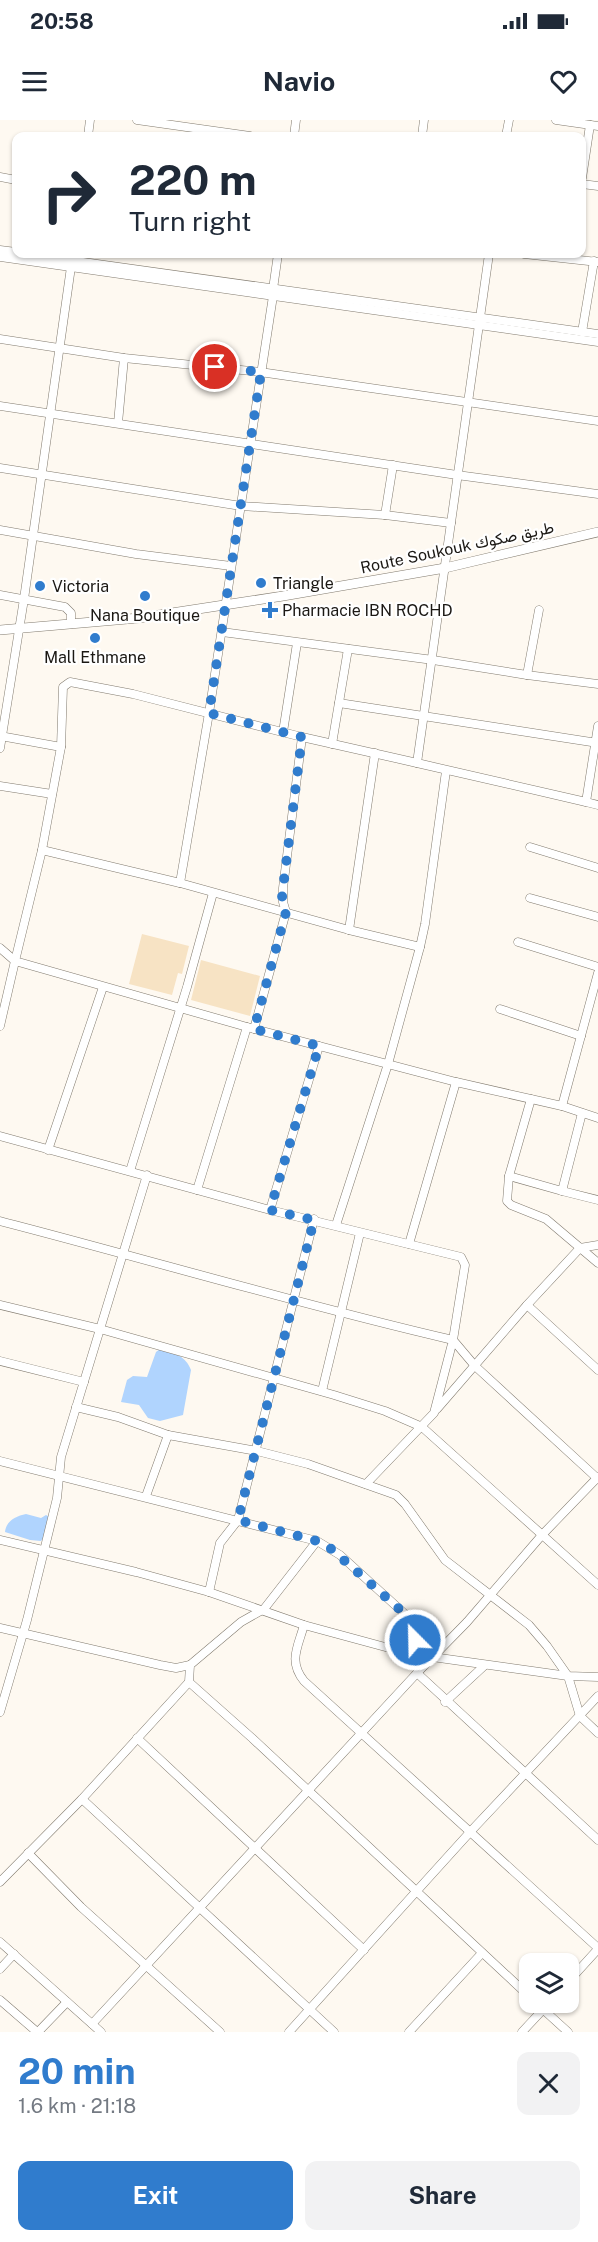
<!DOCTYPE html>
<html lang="en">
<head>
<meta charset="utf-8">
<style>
  body { margin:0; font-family:"Public Sans",Vazirmatn,sans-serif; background:#f2f2f3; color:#1f2937; height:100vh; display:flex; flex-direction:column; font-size:22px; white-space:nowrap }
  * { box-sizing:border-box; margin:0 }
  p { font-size:20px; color:#747a83 }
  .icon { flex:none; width:33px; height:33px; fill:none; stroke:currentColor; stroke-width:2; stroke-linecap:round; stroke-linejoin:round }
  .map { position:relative; height:1912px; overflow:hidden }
  .side { display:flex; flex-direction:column; background:#fff; flex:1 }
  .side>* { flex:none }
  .top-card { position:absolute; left:12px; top:12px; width:574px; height:126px; border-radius:12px; box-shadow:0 2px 4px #0004; background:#fff; color:#1f2937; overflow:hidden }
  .tools { position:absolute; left:519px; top:1833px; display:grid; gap:12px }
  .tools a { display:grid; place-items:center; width:60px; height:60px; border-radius:12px; background:#fff; box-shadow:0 2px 4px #0004; font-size:30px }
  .pin { position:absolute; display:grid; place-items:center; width:51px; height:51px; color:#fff; margin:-26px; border:3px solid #fff; border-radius:50%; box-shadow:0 2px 6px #0007 }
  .me { position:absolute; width:66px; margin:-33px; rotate:337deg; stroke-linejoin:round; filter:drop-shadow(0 0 4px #0008) }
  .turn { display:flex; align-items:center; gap:21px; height:126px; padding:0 18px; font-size:27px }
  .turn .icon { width:78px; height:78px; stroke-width:2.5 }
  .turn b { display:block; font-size:42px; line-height:51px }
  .round { display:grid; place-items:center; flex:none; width:63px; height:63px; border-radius:12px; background:#f2f2f3 }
  .headline { display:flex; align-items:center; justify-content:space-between; height:102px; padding:0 18px }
  h1 { font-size:36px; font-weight:700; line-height:45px; color:#307ccd }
  .cta { display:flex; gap:12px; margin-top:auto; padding:12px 18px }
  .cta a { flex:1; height:69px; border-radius:12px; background:#307ccd; color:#fff; font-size:24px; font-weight:700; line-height:69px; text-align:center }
  .cta a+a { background:#f2f2f3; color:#1f2937 }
  .status { display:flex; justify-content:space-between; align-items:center; height:42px; padding:0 30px; background:#fff; direction:ltr }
  .status svg { height:16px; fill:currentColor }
  header { display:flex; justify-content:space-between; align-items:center; height:78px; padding:0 18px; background:#fff; font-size:27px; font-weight:700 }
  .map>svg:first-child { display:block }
  .green { fill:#f7e3c4 }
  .water { fill:#b0d4fe }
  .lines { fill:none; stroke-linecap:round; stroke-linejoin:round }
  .minor-casing { stroke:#827b6f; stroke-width:9 }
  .tertiary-casing { stroke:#827b6f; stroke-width:10 }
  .minor { stroke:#fff; stroke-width:8 }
  .tertiary { stroke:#fff; stroke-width:9 }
  .route { stroke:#307ccd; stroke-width:10; stroke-dasharray:0 18 }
  .poi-dot { fill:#307ccd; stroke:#fff; stroke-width:2 }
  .labels { text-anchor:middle; stroke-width:4.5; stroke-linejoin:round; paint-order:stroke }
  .street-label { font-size:16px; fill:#1b1814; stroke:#fff }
  .poi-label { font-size:16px; fill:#1b1814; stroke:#fff; text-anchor:start }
</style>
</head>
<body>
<div class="status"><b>20:58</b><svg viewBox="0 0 49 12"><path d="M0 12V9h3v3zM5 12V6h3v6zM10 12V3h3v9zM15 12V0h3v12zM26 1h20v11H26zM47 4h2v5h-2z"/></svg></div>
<header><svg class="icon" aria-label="menu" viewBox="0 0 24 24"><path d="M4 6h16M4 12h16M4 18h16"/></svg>Navio<svg class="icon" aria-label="heart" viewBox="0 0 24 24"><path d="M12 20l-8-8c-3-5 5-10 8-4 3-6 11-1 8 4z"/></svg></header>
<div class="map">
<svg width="598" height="1912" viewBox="0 0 598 1912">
  <rect width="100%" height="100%" fill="#fef9f1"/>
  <!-- green -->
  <g class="green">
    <path d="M 142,814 L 189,826 L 182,854 L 178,853 L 172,875 L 129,864 Z"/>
    <path d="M 201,840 L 260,856 L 250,896 L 191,880 Z"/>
  </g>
  <!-- water -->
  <g class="water">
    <path d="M 160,1229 C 173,1232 186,1236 191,1250 L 183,1295 L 160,1301 L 148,1298 L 139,1285 L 121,1282 L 127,1260 L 133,1256 L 147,1257 L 156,1232 Z"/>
    <path d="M 26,1394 L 41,1398 L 46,1395 L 50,1397 L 45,1416 L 41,1421 L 30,1420 L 5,1412 C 6,1401 16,1396 26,1394 Z"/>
  </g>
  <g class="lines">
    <!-- minor casing -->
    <g class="minor-casing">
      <g id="minor">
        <path d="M 137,0 L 250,16"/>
        <path d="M 556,0 L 598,6"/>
        <path d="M 88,16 L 90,0"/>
        <path d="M 294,16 L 296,0"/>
        <path d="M 422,16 L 424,0"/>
        <path d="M 506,16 L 509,0"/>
        <path d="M 0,57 L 16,60"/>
        <path d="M 582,58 L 590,5"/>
        <path d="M 582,64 L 598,66"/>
        <path d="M 0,130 L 16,132"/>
        <path d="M 26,134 L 598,214"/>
        <path d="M 489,134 L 417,643 L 586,682"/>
        <path d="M 524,134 L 598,142"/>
        <path d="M 0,137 L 598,222"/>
        <path d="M 273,169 L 278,134"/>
        <path d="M 582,212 L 594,141"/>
        <path d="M 0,219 L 124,238 L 260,252 L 598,301"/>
        <path d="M 0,286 L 457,355 L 598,374"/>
        <path d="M 118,303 L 124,238"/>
        <path d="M 0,348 L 241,386 L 385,395 L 451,403"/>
        <path d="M 385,395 L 393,345"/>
        <path d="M 0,410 L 136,434 L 231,446"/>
        <path d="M 0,475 L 65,487 L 71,493 L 71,504"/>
        <path d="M 222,512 L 433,540 L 527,555 L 598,564"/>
        <path d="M 527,555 L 539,490"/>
        <path d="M 339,583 L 598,623"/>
        <path d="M 598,606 L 586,682 L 598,685"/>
        <path d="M 283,612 L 297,523"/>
        <path d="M 0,616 L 61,627"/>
        <path d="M 332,624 L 348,529"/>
        <path d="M 0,628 L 24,479 L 71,147"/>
        <path d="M 417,643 L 302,617 L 133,574 L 70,562 L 63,567 L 61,627 L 42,730 L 180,763 L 349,810 L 420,827 L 425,804 L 446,651"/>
        <path d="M 0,666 L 52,674"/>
        <path d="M 530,727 L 598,748"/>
        <path d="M 42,730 L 15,841 L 247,907 L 456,962 L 562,986 L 598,998"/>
        <path d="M 180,763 L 209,593 L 273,176"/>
        <path d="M 530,778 L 598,797"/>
        <path d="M 349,810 L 375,633"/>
        <path d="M 518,822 L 598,847"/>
        <path d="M 0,828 L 15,841 L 0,906"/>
        <path d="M 500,889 L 581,916"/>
        <path d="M 254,909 L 286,792 L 283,782 L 283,768 L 302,617"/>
        <path d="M 531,979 L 509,1056 L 507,1081 L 511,1085 L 546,1099 L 598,1143"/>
        <path d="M 562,986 L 598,853"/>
        <path d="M 0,1016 L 270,1090 L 461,1137 L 465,1145 L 453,1220 L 475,1246 L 598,1359"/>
        <path d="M 48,1030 L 103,867"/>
        <path d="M 130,1051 L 187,867 L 213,773"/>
        <path d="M 509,1056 L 562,1071 L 582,993"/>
        <path d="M 197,1070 L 247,907"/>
        <path d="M 562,1071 L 598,1080"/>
        <path d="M 270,1090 L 319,926"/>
        <path d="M 0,1101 C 151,1140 301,1185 453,1220 L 434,1293 L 366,1364"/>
        <path d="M 336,1105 L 388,944 L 420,827"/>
        <path d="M 409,1124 L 456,962"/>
        <path d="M 0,1185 L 100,1209 L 334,1275 L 385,1291 L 422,1307 L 598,1465"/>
        <path d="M 527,1185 L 598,1250"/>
        <path d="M 0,1241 L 84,1262"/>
        <path d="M 322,1271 L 360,1113"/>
        <path d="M 76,1287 L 118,1297 L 168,1315"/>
        <path d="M 437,1289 L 527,1185 L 580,1128 L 598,1125"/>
        <path d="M 0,1341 L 317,1421 L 340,1435 L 406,1495 C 418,1511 416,1516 411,1534"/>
        <path d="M 146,1376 L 168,1315 L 257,1331 L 308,1344 L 396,1375 L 405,1384 L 445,1440 L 529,1505 L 547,1526 L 568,1556 L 580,1596 L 598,1613"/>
        <path d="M 0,1420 L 136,1452 L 209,1472 L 304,1505 L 411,1534 L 568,1556 L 598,1557"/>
        <path d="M 209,1472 L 220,1423 L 238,1400 L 314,1099"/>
        <path d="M 304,1505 C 298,1527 288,1541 304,1561 L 598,1828"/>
        <path d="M 0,1508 L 160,1545 L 176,1548 L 190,1545"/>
        <path d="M 417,1553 L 598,1720"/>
        <path d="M 189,1562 L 252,1618 L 530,1877"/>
        <path d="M 445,1582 L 485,1545"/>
        <path d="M 0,1592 L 27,1500 L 57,1378 L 61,1337 L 147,1055"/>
        <path d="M 137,1618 L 364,1830"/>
        <path d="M 82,1679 L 334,1912"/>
        <path d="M 28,1733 L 81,1787 L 220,1912"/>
        <path d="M 0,1762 L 82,1679 L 189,1562 L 190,1545 L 241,1502 L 264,1489 L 317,1421"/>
        <path d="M 0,1822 L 101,1912"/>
        <path d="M 0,1849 L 14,1834"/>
        <path d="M 568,1862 L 598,1829"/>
        <path d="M 0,1880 L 37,1912"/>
        <path d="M 535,1882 L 568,1912"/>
        <path d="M 92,1904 L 417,1553 L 467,1502 L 542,1415 L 598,1357"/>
        <path d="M 38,1912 L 67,1882"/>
        <path d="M 289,1912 L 471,1711 L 598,1576"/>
        <path d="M 409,1912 L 482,1833"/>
        <path d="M 522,1912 L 550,1882"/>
      </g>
    </g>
    <!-- tertiary casing -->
    <g class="tertiary-casing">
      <path id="tertiary" d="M 0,510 L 139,498 L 283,476 L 445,448 L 598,412"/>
    </g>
    <!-- minor -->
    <use href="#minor" class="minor"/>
    <!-- tertiary -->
    <use href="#tertiary" class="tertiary"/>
  </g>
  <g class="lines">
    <!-- route -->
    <path class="route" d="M 215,247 L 261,252 L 209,593 L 302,617 L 282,776 L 286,792 L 254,909 L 319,926 L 270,1090 L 314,1100 L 238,1400 L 317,1421 L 329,1427 L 406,1495 L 414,1506 L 415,1520"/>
  </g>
  <!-- markers -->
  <g class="poi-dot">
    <circle cx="261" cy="463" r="6"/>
    <circle cx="40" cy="466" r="6"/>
    <circle cx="145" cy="476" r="6"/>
    <path d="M267 481h6v6h6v6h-6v6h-6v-6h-6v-6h6z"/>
    <circle cx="95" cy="518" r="6"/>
  </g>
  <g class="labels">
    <!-- street labels -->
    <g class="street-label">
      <text transform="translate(457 427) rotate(-12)" y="6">Route Soukouk طريق صكوك</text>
    </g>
    <!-- poi labels -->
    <g class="poi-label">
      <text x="273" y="469">Triangle</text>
      <text x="52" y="472">Victoria</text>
      <text x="282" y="496">Pharmacie IBN ROCHD</text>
      <text x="145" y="501" text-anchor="middle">Nana Boutique</text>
      <text x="95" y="543" text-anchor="middle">Mall Ethmane</text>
    </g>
  </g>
</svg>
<div class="tools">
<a><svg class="icon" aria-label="layers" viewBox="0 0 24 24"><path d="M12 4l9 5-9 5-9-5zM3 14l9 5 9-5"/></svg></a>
</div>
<div class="pin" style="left:215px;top:247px;background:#d93025"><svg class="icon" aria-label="arrive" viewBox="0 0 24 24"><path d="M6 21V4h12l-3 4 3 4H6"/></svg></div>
<svg class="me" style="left:415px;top:1520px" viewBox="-20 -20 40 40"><circle r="17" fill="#307ccd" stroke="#fff" stroke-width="3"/><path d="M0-11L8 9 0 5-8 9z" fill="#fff"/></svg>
<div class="top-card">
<div class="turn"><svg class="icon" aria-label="right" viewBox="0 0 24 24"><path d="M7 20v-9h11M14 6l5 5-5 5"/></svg><div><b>220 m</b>Turn right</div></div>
</div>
</div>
<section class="side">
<div class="headline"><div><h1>20 min</h1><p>1.6 km · 21:18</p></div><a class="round"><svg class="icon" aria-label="close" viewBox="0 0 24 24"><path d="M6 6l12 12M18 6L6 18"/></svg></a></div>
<div class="cta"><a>Exit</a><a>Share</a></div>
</section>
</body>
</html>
